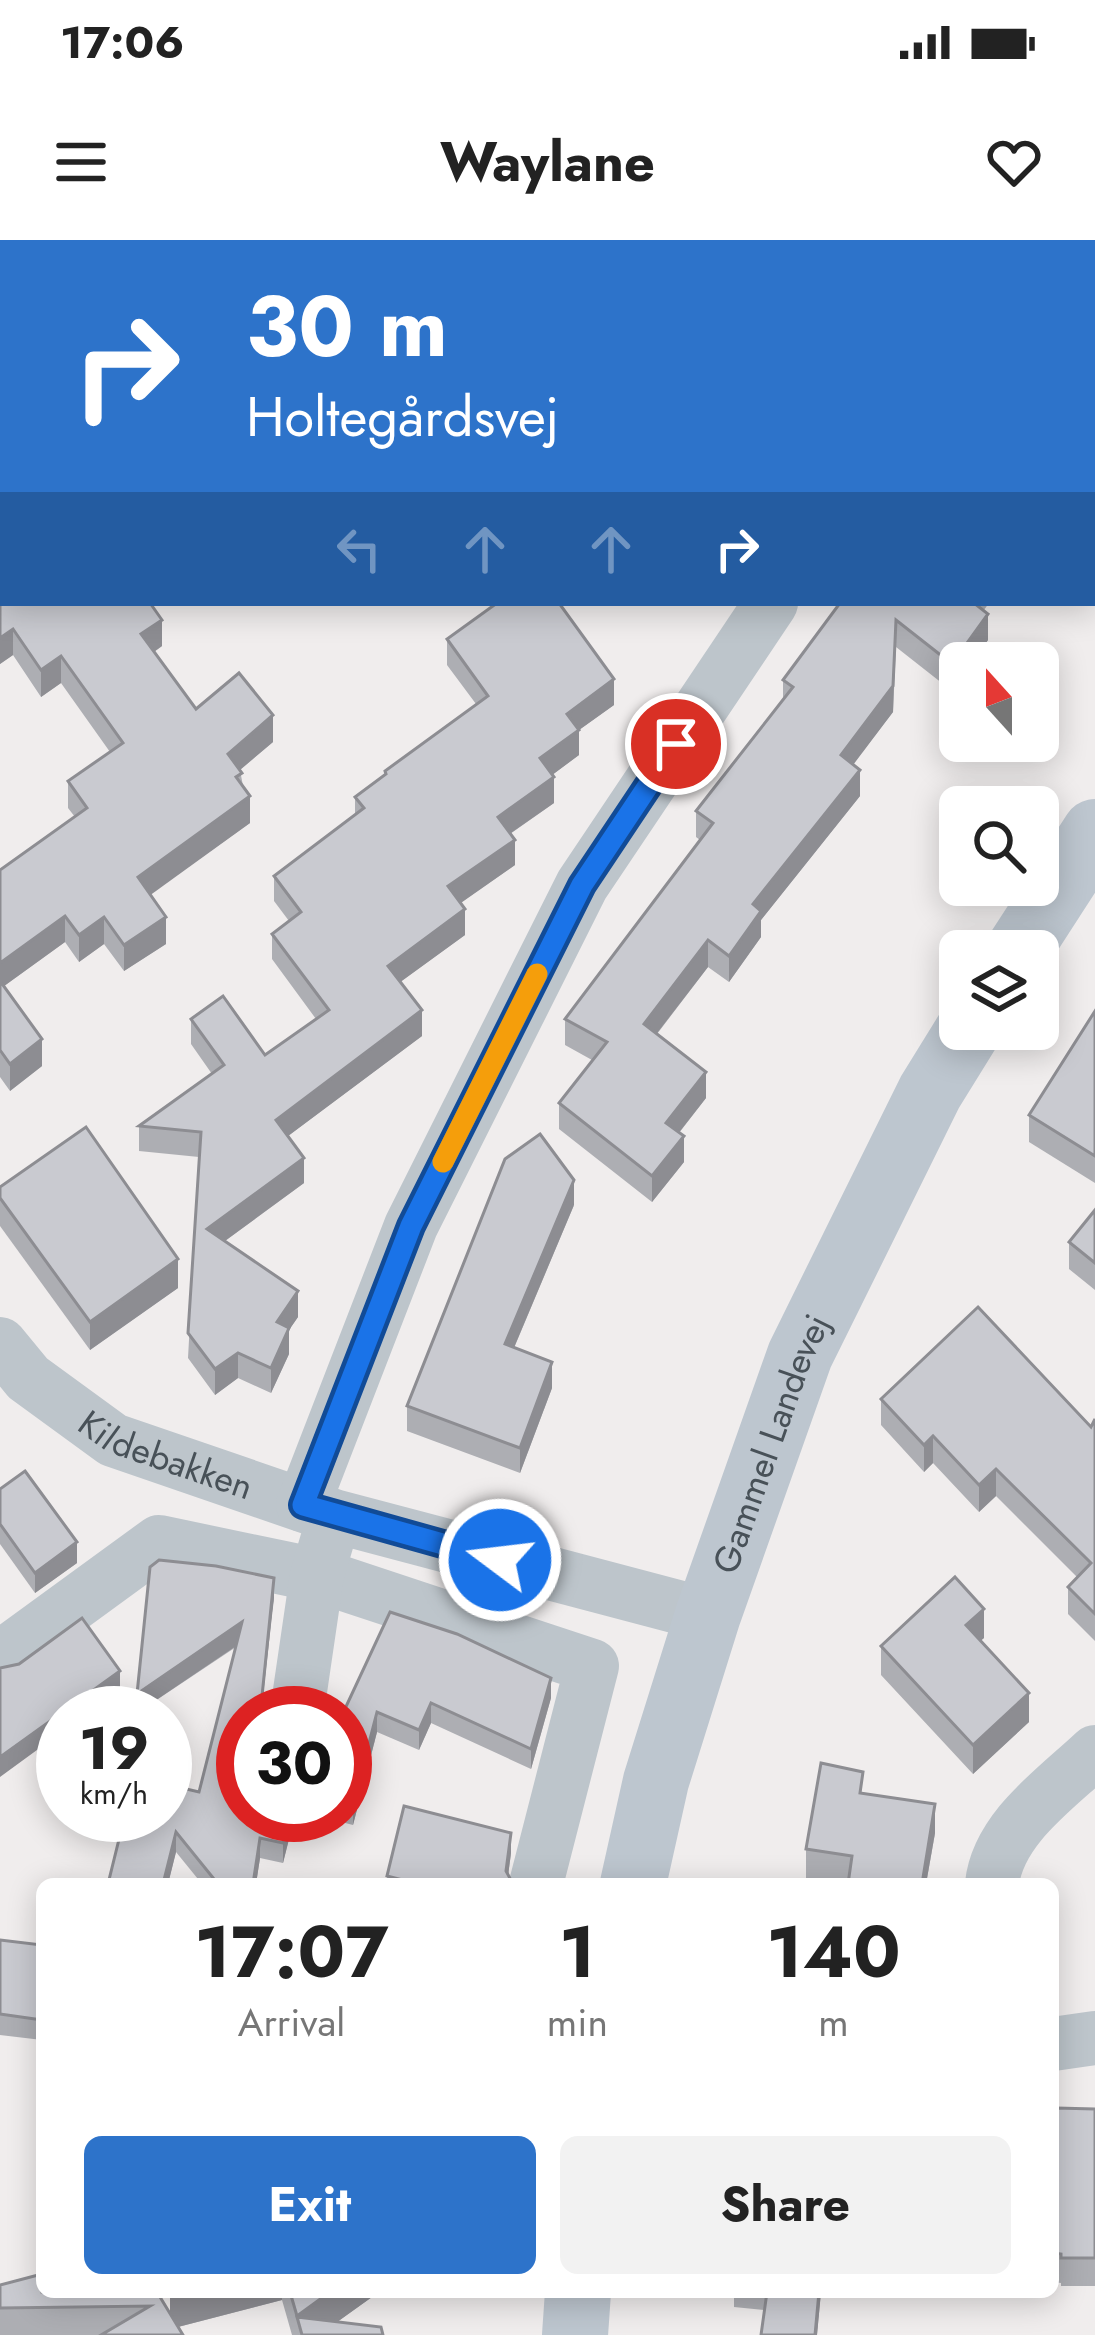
<!DOCTYPE html>
<html lang="en">
<head>
<meta charset="utf-8">
<style>
  body { margin:0; font-family:Jost,sans-serif; background:#f2f2f2; color:#222; height:100vh; display:flex; flex-direction:column; font-size:45px; white-space:nowrap }
  * { box-sizing:border-box; margin:0 }
  p { font-size:39px; color:#767676 }
  .icon { flex:none; width:66px; height:66px; fill:none; stroke:currentColor; stroke-width:2; stroke-linecap:round; stroke-linejoin:round }
  .map { position:relative; flex:1; overflow:hidden }
  .side { position:absolute; left:36px; top:1638px; width:1023px; height:420px; display:flex; flex-direction:column; background:#fff; border-radius:18px; box-shadow:0 6px 30px #0003 }
  .side>* { flex:none }
  .guide { position:absolute; left:0px; top:0px; width:1095px; height:366px; box-shadow:0 6px 30px #0003; background:#2d73ca; color:#fff; overflow:hidden }
  .needle { width:78px; rotate:339deg }
  .fabs { position:absolute; left:939px; top:402px; display:grid; gap:24px }
  .fabs a { display:grid; place-items:center; width:120px; height:120px; border-radius:18px; background:#fff; box-shadow:0 6px 30px #0003; font-size:60px }
  .speed { position:absolute; left:36px; top:1446px; display:flex; gap:24px; font-size:60px; font-weight:700; text-align:center }
  .speed>* { display:grid; place-content:center; width:156px; height:156px; border-radius:50%; background:#fff; box-shadow:0 6px 30px #0003; line-height:1 }
  .speed small { font-size:30px; font-weight:400 }
  .speed .limit { border:18px solid #d22; background:#fff; color:#111 }
  .pin { position:absolute; display:grid; place-items:center; width:102px; height:102px; color:#fff; margin:-51px; border:6px solid #fff; border-radius:50%; box-shadow:0 3px 12px #0007 }
  .me { position:absolute; width:132px; margin:-66px; rotate:285deg; stroke-linejoin:round; filter:drop-shadow(0 0 9px #0008) }
  .turn { display:flex; align-items:center; gap:42px; height:252px; padding:0 48px; font-size:54px }
  .turn .icon { width:156px; height:156px; stroke-width:2.5 }
  .turn b { display:block; font-size:84px; line-height:102px }
  .lanes { display:flex; align-items:center; height:114px; padding:0 48px; background:#0003; justify-content:center; gap:60px; direction:ltr }
  .lanes .off { opacity:.35 }
  .eta { display:flex; justify-content:space-evenly; align-items:center; height:204px; text-align:center }
  .eta b { font-size:72px; font-weight:700; line-height:84px }
  .primary-button { display:flex; gap:24px; margin-top:auto; padding:24px 48px }
  .primary-button a { flex:1; height:138px; border-radius:18px; background:#2d73ca; color:#fff; font-size:48px; font-weight:700; line-height:138px; text-align:center }
  .primary-button a+a { background:#f2f2f2; color:#222 }
  .status { display:flex; justify-content:space-between; align-items:center; height:84px; padding:0 60px; background:#fff; direction:ltr }
  .status svg { height:33px; fill:currentColor }
  header { display:flex; justify-content:space-between; align-items:center; height:156px; padding:0 48px; background:#fff; font-size:54px; font-weight:700 }
  .map>svg:first-child { display:block }
  .lines { fill:none; stroke-linecap:round; stroke-linejoin:round }
  .street { stroke:#bdc5cb; stroke-width:54 }
  .secondary { stroke:#bdc6cf; stroke-width:66 }
  .wall { fill:#adaeb3 }
  .shaded-wall { fill:#8d8d92 }
  .building { fill:#c9cad0; stroke:#8d8d92; stroke-width:3 }
  .route-casing { stroke:#114b97; stroke-width:30 }
  .route { stroke:#1a73e8; stroke-width:21 }
  .slow { stroke:#f59e0b; stroke-width:21 }
  .labels { text-anchor:middle; stroke-width:10; stroke-linejoin:round; paint-order:stroke }
  .street-label { font-size:36px; fill:#485158; stroke:#fff }
</style>
</head>
<body>
<div class="status"><b>17:06</b><svg viewBox="0 0 49 12"><path d="M0 12V9h3v3zM5 12V6h3v6zM10 12V3h3v9zM15 12V0h3v12zM26 1h20v11H26zM47 4h2v5h-2z"/></svg></div>
<header><svg class="icon" aria-label="menu" viewBox="0 0 24 24"><path d="M4 6h16M4 12h16M4 18h16"/></svg>Waylane<svg class="icon" aria-label="heart" viewBox="0 0 24 24"><path d="M12 20l-8-8c-3-5 5-10 8-4 3-6 11-1 8 4z"/></svg></header>
<div class="map">
<svg width="1095" height="2095" viewBox="0 0 1095 2095">
  <rect width="100%" height="100%" fill="#f0eded"/>
  <g class="lines">
    <!-- street -->
    <g class="street">
      <path d="M 715,0 L 717,3"/>
      <path d="M 504,3 L 509,0"/>
      <path d="M 1027,3 L 1029,0"/>
      <path id="s1" d="M 0,1104 L 28,1138 L 113,1200 L 334,1276 L 708,1375"/>
      <path d="M 303,1265 L 411,986 L 582,645 L 771,363"/>
      <path d="M 0,1418 L 159,1302 L 317,1335 L 592,1426 L 536,1644"/>
      <path d="M 300,1451 L 317,1335 L 327,1301"/>
      <path d="M 992,1644 C 998,1588 1057,1548 1095,1512"/>
      <path d="M 1053,1804 L 1095,1798"/>
    </g>
    <!-- secondary -->
    <g class="secondary">
      <path d="M 1018,711 L 1095,592"/>
      <path id="s2" d="M 633,1644 L 656,1541 L 708,1375 L 800,1115 L 930,852 L 969,789"/>
      <path d="M 575,2095 L 578,2052"/>
    </g>
  </g>
  <!-- wall -->
  <g class="wall">
    <path d="M 119,0 L 232,0 L 232,3 L 121,3 Z"/>
    <path d="M 809,0 L 856,0 L 854,3 L 814,3 Z"/>
    <path d="M 884,0 L 947,0 L 944,3 L 888,3 Z"/>
    <path d="M 0,327 L 162,406 L 154,412 L 196,469 L 273,502 L 240,530 L 250,583 L 150,654 L 166,704 L 124,731 L 104,704 L 79,722 L 65,702 L 4,746 L 42,826 L 10,851 L 0,837 L 0,630 L 75,577 L 68,568 L 68,541 L 110,512 L 61,443 L 41,457 L 13,415 L 0,424 Z"/>
    <path d="M 840,363 L 989,363 L 984,370 L 988,400 L 972,423 L 960,423 L 960,439 L 952,451 L 896,407 L 893,472 L 853,524 L 860,556 L 761,680 L 761,697 L 729,742 L 708,727 L 657,794 L 706,858 L 679,893 L 684,922 L 652,962 L 559,889 L 559,863 L 592,820 L 565,805 L 565,779 L 700,600 L 696,597 L 696,571 L 783,459 L 783,440 Z"/>
    <path d="M 447,399 L 614,465 L 579,490 L 579,515 L 552,535 L 554,563 L 510,594 L 515,625 L 460,663 L 465,695 L 400,742 L 422,796 L 288,896 L 304,943 L 225,1001 L 298,1077 L 289,1090 L 289,1114 L 271,1153 L 238,1138 L 215,1155 L 188,1118 L 199,917 L 139,911 L 139,886 L 212,834 L 191,804 L 191,779 L 265,815 L 316,779 L 272,719 L 272,694 L 289,681 L 274,661 L 274,636 L 355,574 L 355,557 L 385,535 L 385,531 L 476,464 L 447,425 Z"/>
    <path d="M 1095,771 L 1095,943 L 1029,902 L 1029,875 Z"/>
    <path d="M 0,947 L 178,1048 L 90,1110 L 0,986 Z"/>
    <path d="M 574,965 L 514,1108 L 552,1148 L 520,1233 L 407,1191 L 407,1166 Z"/>
    <path d="M 1095,970 L 1095,1050 L 1069,1029 L 1069,1002 Z"/>
    <path d="M 881,1159 L 1091,1187 L 1095,1179 L 1095,1401 L 1068,1374 L 1068,1347 L 1077,1337 L 996,1256 L 979,1272 L 933,1223 L 924,1232 L 881,1185 Z"/>
    <path d="M 0,1249 L 77,1323 L 35,1353 L 0,1304 Z"/>
    <path d="M 274,1358 L 243,1575 L 345,1575 L 345,1473 L 390,1372 L 551,1458 L 531,1529 L 431,1483 L 419,1510 L 377,1492 L 353,1585 L 322,1577 L 320,1586 L 294,1579 L 283,1623 L 260,1618 L 256,1644 L 202,1644 L 176,1612 L 168,1644 L 108,1644 L 199,1552 L 236,1407 L 137,1473 Z"/>
    <path d="M 984,1398 L 981,1400 L 1029,1482 L 973,1534 L 881,1435 L 881,1406 Z"/>
    <path d="M 863,1553 L 935,1593 L 926,1644 L 846,1644 L 806,1638 L 806,1609 Z"/>
    <path d="M 511,1613 L 508,1635 L 513,1644 L 387,1644 L 387,1636 Z"/>
    <path d="M 0,1700 L 42,1705 L 42,1800 L 0,1795 Z"/>
    <path d="M 1095,1869 L 1095,2046 L 1061,2046 L 1061,2043 L 1053,2042 L 1053,1955 L 1056,1956 Z"/>
    <path d="M 0,2045 L 157,2052 L 170,2074 L 170,2052 L 379,2052 L 337,2082 L 383,2095 L 292,2095 L 282,2060 L 178,2087 L 183,2095 L 0,2095 Z"/>
    <path d="M 734,2052 L 821,2052 L 817,2095 L 761,2095 L 765,2070 L 734,2067 Z"/>
  </g>
  <!-- shaded-wall -->
  <g class="shaded-wall">
    <path d="M 344,0 L 392,0 L 383,3 L 344,3 Z"/>
    <path d="M 927,0 L 947,0 L 944,3 L 926,3 Z"/>
    <path d="M 1095,197 L 1095,223 L 1092,227 L 1092,201 Z"/>
    <path d="M 988,374 L 988,400 L 972,423 L 960,423 L 960,439 L 952,451 L 952,424 Z"/>
    <path d="M 162,380 L 162,406 L 141,421 L 141,394 Z"/>
    <path d="M 896,380 L 893,472 L 841,541 L 841,515 Z"/>
    <path d="M 13,389 L 13,415 L 0,424 L 0,398 Z"/>
    <path d="M 61,416 L 61,443 L 41,457 L 41,430 Z"/>
    <path d="M 614,439 L 614,465 L 579,490 L 579,515 L 540,544 L 540,518 L 567,474 Z"/>
    <path d="M 273,475 L 273,502 L 228,540 L 228,514 Z"/>
    <path d="M 860,530 L 860,556 L 761,680 L 761,697 L 729,742 L 729,716 L 753,664 Z"/>
    <path d="M 554,537 L 554,563 L 498,602 L 498,577 Z"/>
    <path d="M 250,556 L 250,583 L 138,664 L 138,637 Z"/>
    <path d="M 515,600 L 515,625 L 448,672 L 448,646 Z"/>
    <path d="M 465,669 L 465,695 L 388,751 L 388,726 Z"/>
    <path d="M 65,676 L 65,702 L 0,749 L 0,723 Z"/>
    <path d="M 104,677 L 104,704 L 79,722 L 79,695 Z"/>
    <path d="M 166,677 L 166,704 L 124,731 L 124,705 Z"/>
    <path d="M 708,700 L 708,727 L 644,810 L 644,784 Z"/>
    <path d="M 422,770 L 422,796 L 276,905 L 276,880 Z"/>
    <path d="M 42,799 L 42,826 L 10,851 L 10,824 Z"/>
    <path d="M 706,832 L 706,858 L 666,909 L 666,883 Z"/>
    <path d="M 684,896 L 684,922 L 652,962 L 652,936 Z"/>
    <path d="M 304,918 L 304,943 L 207,1014 L 207,989 Z"/>
    <path d="M 574,940 L 574,965 L 505,1129 L 505,1104 Z"/>
    <path d="M 178,1019 L 178,1048 L 90,1110 L 90,1082 Z"/>
    <path d="M 298,1051 L 298,1077 L 289,1090 L 289,1114 L 271,1153 L 271,1128 L 277,1082 Z"/>
    <path d="M 238,1113 L 238,1138 L 215,1155 L 215,1129 Z"/>
    <path d="M 552,1122 L 552,1148 L 520,1233 L 520,1208 Z"/>
    <path d="M 933,1196 L 933,1223 L 924,1232 L 924,1205 Z"/>
    <path d="M 996,1229 L 996,1256 L 979,1272 L 979,1245 Z"/>
    <path d="M 77,1302 L 77,1323 L 35,1353 L 35,1333 Z"/>
    <path d="M 274,1338 L 274,1358 L 261,1473 Z"/>
    <path d="M 984,1369 L 984,1398 L 966,1413 L 966,1385 Z"/>
    <path d="M 242,1382 L 242,1402 L 137,1473 L 137,1454 Z"/>
    <path d="M 120,1431 L 120,1450 L 89,1473 L 63,1473 L 63,1491 L 0,1537 L 0,1517 Z"/>
    <path d="M 551,1438 L 551,1458 L 531,1529 L 531,1509 Z"/>
    <path d="M 1029,1453 L 1029,1482 L 973,1534 L 973,1505 Z"/>
    <path d="M 431,1463 L 431,1483 L 419,1510 L 419,1490 Z"/>
    <path d="M 377,1472 L 377,1492 L 353,1585 L 353,1565 Z"/>
    <path d="M 935,1564 L 935,1593 L 926,1644 L 922,1644 Z"/>
    <path d="M 290,1575 L 294,1575 L 294,1579 L 283,1623 L 283,1603 Z"/>
    <path d="M 176,1592 L 176,1612 L 168,1644 L 163,1644 Z"/>
    <path d="M 511,1593 L 511,1613 L 507,1644 L 506,1631 Z"/>
    <path d="M 260,1598 L 260,1618 L 256,1644 L 253,1644 Z"/>
    <path d="M 178,2052 L 282,2052 L 282,2060 L 170,2089 L 170,2054 Z"/>
    <path d="M 330,2052 L 379,2052 L 319,2095 L 297,2077 L 297,2095 L 297,2076 Z"/>
    <path d="M 819,2052 L 821,2052 L 817,2095 L 815,2095 Z"/>
  </g>
  <!-- building -->
  <g class="building">
    <path d="M 139,0 L 223,0 L 226,3 L 141,3 Z"/>
    <path d="M 1095,20 L 1095,197 L 1092,201 L 1092,24 Z"/>
    <path d="M 3,325 L 3,363 L 150,363 L 162,380 L 141,394 L 196,469 L 239,433 L 273,475 L 228,514 L 242,533 L 236,537 L 250,556 L 138,637 L 166,677 L 124,705 L 104,677 L 79,695 L 65,676 L 0,723 L 0,630 L 87,568 L 68,541 L 123,503 L 61,416 L 41,430 L 13,389 L 0,398 L 0,327 Z"/>
    <path d="M 497,363 L 559,363 L 614,439 L 567,474 L 579,490 L 540,518 L 554,537 L 498,577 L 515,600 L 448,646 L 465,669 L 388,726 L 422,770 L 276,880 L 304,918 L 207,989 L 298,1051 L 277,1082 L 289,1088 L 271,1128 L 238,1113 L 215,1129 L 188,1093 L 201,892 L 139,886 L 224,825 L 191,779 L 223,756 L 265,815 L 329,770 L 272,694 L 301,672 L 274,636 L 364,568 L 355,557 L 386,534 L 385,531 L 488,456 L 447,399 Z"/>
    <path d="M 840,363 L 974,363 L 988,374 L 952,424 L 896,380 L 893,446 L 841,515 L 860,530 L 753,664 L 761,671 L 729,716 L 708,700 L 644,784 L 706,832 L 666,883 L 684,896 L 652,936 L 559,863 L 607,802 L 565,779 L 713,583 L 696,571 L 793,447 L 783,440 Z"/>
    <path d="M 0,741 L 42,799 L 10,824 L 0,810 Z"/>
    <path d="M 1095,771 L 1095,916 L 1029,875 Z"/>
    <path d="M 86,887 L 178,1019 L 90,1082 L 0,958 L 0,947 Z"/>
    <path d="M 540,894 L 574,940 L 505,1104 L 552,1122 L 520,1208 L 407,1166 L 505,919 Z"/>
    <path d="M 1095,970 L 1095,1023 L 1069,1002 Z"/>
    <path d="M 978,1067 L 1091,1187 L 1095,1179 L 1095,1374 L 1068,1347 L 1091,1323 L 996,1229 L 979,1245 L 933,1196 L 924,1205 L 881,1159 Z"/>
    <path d="M 25,1231 L 77,1302 L 35,1333 L 0,1284 L 0,1249 Z"/>
    <path d="M 159,1320 L 216,1326 L 274,1338 L 261,1466 L 288,1473 L 243,1473 L 243,1575 L 290,1575 L 283,1603 L 260,1598 L 253,1644 L 218,1644 L 176,1592 L 163,1644 L 108,1644 L 125,1575 L 165,1575 L 165,1544 L 199,1552 L 242,1382 L 137,1454 L 150,1327 Z"/>
    <path d="M 955,1337 L 984,1369 L 966,1385 L 1029,1453 L 973,1505 L 881,1406 Z"/>
    <path d="M 390,1372 L 457,1394 L 551,1438 L 531,1509 L 431,1463 L 419,1490 L 377,1472 L 353,1565 L 345,1563 L 345,1473 L 343,1473 Z"/>
    <path d="M 82,1378 L 120,1431 L 0,1517 L 0,1428 L 19,1424 Z"/>
    <path d="M 821,1523 L 863,1532 L 860,1553 L 935,1564 L 922,1644 L 848,1644 L 852,1616 L 806,1609 Z"/>
    <path d="M 404,1566 L 511,1593 L 506,1631 L 513,1644 L 418,1644 L 387,1636 Z"/>
    <path d="M 0,1700 L 42,1705 L 42,1780 L 0,1774 Z"/>
    <path d="M 1056,1868 L 1095,1869 L 1095,2018 L 1061,2018 L 1061,2014 L 1053,2013 L 1053,1955 L 1056,1956 Z"/>
    <path d="M 42,2034 L 42,2052 L 157,2052 L 183,2095 L 101,2095 L 150,2066 L 0,2068 L 0,2045 Z"/>
    <path d="M 290,2052 L 330,2052 L 297,2076 Z"/>
    <path d="M 767,2052 L 819,2052 L 815,2095 L 761,2095 Z"/>
    <path d="M 297,2077 L 381,2087 L 383,2095 L 302,2095 Z"/>
  </g>
  <g class="lines">
    <!-- route casing -->
    <g class="route-casing">
      <path id="route" d="M 500,1320 L 303,1265 L 411,986 L 582,645 L 676,504"/>
    </g>
    <!-- route -->
    <use href="#route" class="route"/>
    <!-- slow -->
    <path class="slow" d="M 443,922 L 537,734"/>
  </g>
  <g class="labels">
    <!-- street labels -->
    <g class="street-label">
      <text dy="13" stroke="none"><textPath href="#s2" startOffset="462">Gammel Landevej</textPath></text>
      <text dy="13" stroke="none"><textPath href="#s1" startOffset="204">Kildebakken</textPath></text>
    </g>
  </g>
</svg>
<div class="fabs">
<a><svg class="needle" viewBox="-14 -14 28 28"><path d="M0-13l5 13h-10z" fill="#e53935"/><path d="M0 13l5-13h-10z" fill="#767676"/></svg></a>
<a><svg class="icon" aria-label="search" viewBox="0 0 24 24"><circle cx="10" cy="10" r="6"/><path d="M15 15l6 6"/></svg></a>
<a><svg class="icon" aria-label="layers" viewBox="0 0 24 24"><path d="M12 4l9 5-9 5-9-5zM3 14l9 5 9-5"/></svg></a>
</div>
<div class="speed"><div>19<small>km/h</small></div><div class="limit">30</div></div>
<div class="pin" style="left:676px;top:504px;background:#d93025"><svg class="icon" aria-label="arrive" viewBox="0 0 24 24"><path d="M6 21V4h12l-3 4 3 4H6"/></svg></div>
<svg class="me" style="left:500px;top:1320px" viewBox="-20 -20 40 40"><circle r="17" fill="#1a73e8" stroke="#fff" stroke-width="3"/><path d="M0-11L8 9 0 5-8 9z" fill="#fff"/></svg>
<div class="guide">
<div class="turn"><svg class="icon" aria-label="right" viewBox="0 0 24 24"><path d="M7 20v-9h11M14 6l5 5-5 5"/></svg><div><b>30 m</b>Holtegårdsvej</div></div>
<div class="lanes"><svg class="icon off" aria-label="left" viewBox="0 0 24 24"><path d="M17 20v-9H6M10 6l-5 5 5 5"/></svg><svg class="icon off" aria-label="ahead" viewBox="0 0 24 24"><path d="M12 20V5M6 11l6-6 6 6"/></svg><svg class="icon off" aria-label="ahead" viewBox="0 0 24 24"><path d="M12 20V5M6 11l6-6 6 6"/></svg><svg class="icon" aria-label="right" viewBox="0 0 24 24"><path d="M7 20v-9h11M14 6l5 5-5 5"/></svg></div>
</div>
<section class="side">
<div class="eta">
<div><b>17:07</b><p>Arrival</p></div>
<div><b>1</b><p>min</p></div>
<div><b>140</b><p>m</p></div>
</div>
<div class="primary-button"><a>Exit</a><a>Share</a></div>
</section>
</div>
</body>
</html>
